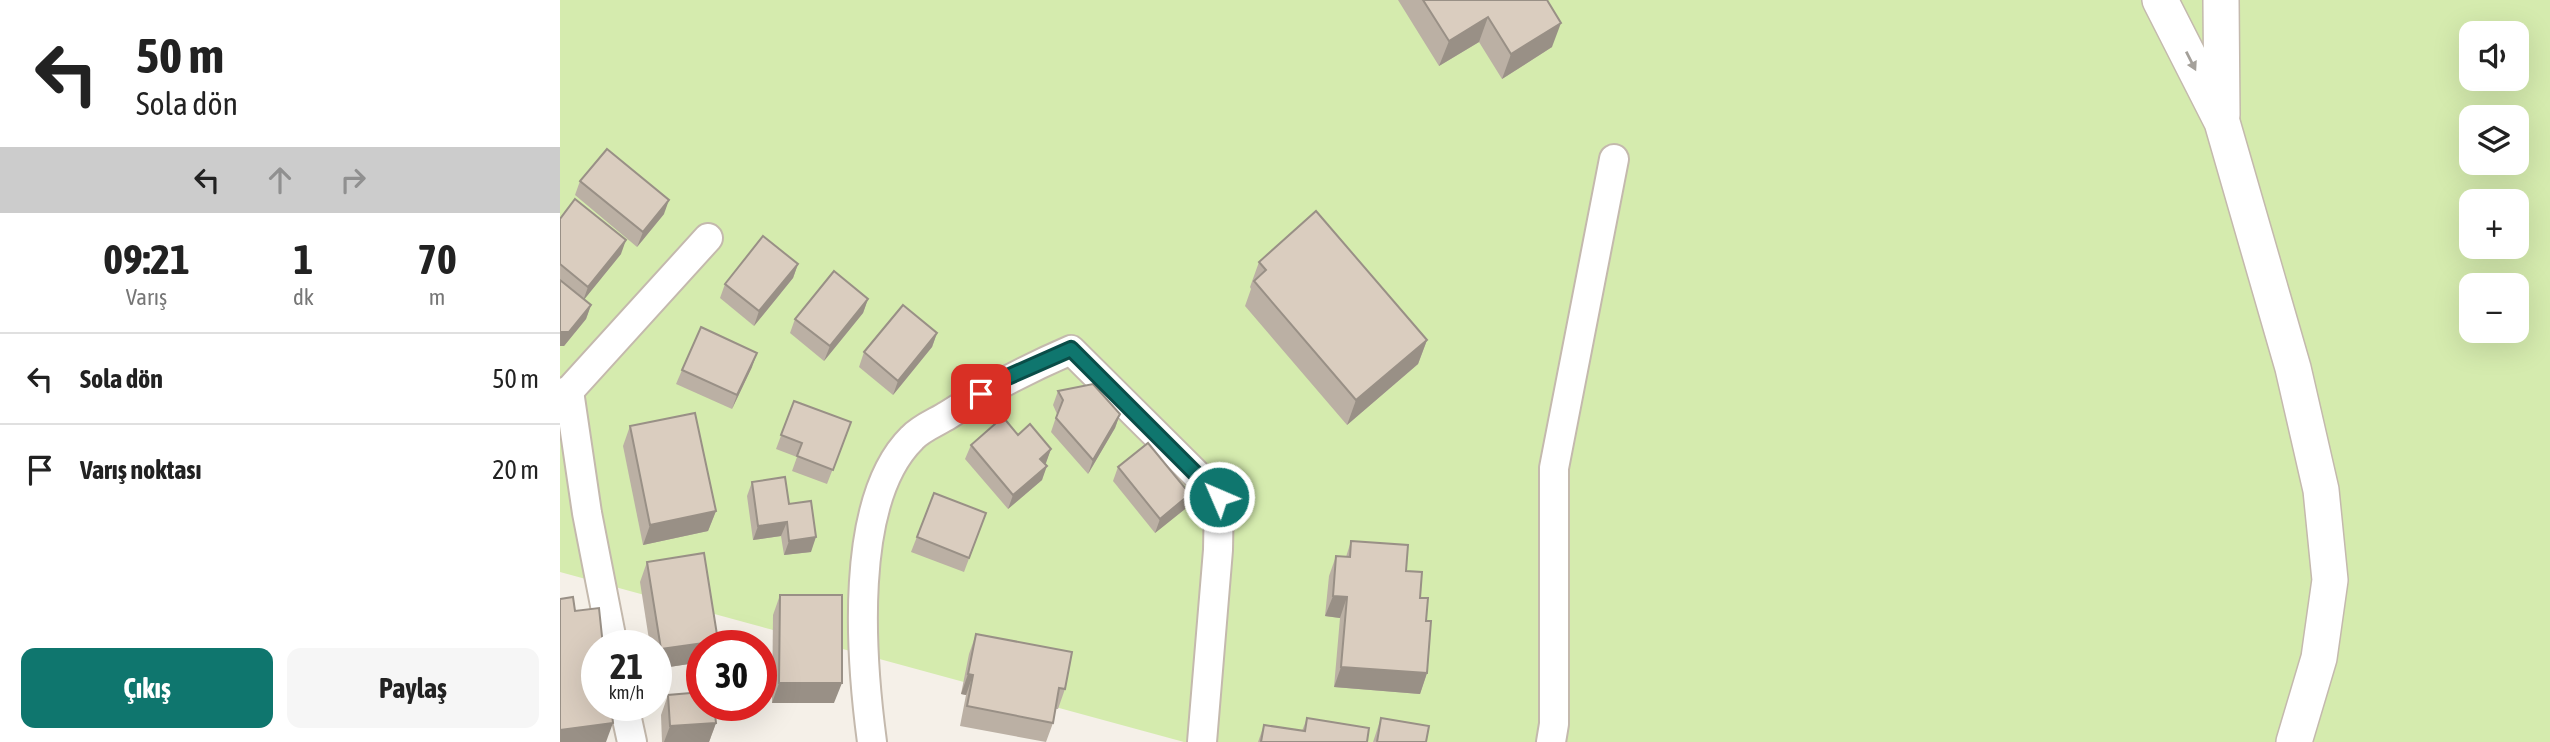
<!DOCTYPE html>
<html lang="tr">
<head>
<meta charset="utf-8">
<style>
  body { margin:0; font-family:"Asap Condensed",sans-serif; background:#f6f6f6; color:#222; height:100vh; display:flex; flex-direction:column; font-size:26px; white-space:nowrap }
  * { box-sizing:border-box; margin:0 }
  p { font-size:23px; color:#767676 }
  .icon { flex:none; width:38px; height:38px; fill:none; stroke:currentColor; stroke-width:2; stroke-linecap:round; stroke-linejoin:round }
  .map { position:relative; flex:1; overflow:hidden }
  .details { display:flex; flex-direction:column; background:#fff; width:560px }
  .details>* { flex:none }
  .guide { background:#fff; color:#222; overflow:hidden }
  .fabs { position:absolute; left:1899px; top:21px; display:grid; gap:14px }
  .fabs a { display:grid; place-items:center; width:70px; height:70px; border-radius:14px; background:#fff; box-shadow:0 7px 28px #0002; font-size:35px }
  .speed { position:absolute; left:21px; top:630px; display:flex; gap:14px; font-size:35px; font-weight:700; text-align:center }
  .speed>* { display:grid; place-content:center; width:91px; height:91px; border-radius:50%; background:#fff; box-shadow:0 7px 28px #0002; line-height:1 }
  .speed small { font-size:18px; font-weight:400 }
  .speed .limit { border:10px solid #d22; background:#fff; color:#111 }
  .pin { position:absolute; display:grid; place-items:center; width:60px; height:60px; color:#fff; margin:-30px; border-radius:14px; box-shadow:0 4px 10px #0006 }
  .me { position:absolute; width:77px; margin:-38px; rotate:315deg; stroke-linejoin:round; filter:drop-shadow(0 0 5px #0008) }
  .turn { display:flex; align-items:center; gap:24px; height:147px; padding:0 21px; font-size:32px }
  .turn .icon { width:91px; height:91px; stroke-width:2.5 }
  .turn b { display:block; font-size:49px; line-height:60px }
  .lanes { display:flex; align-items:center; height:66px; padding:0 21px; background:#0003; justify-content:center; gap:35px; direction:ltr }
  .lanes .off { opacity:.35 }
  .eta { display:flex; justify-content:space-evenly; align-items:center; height:119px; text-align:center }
  .eta b { font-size:42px; font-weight:700; line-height:49px }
  .cta { display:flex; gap:14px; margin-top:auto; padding:14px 21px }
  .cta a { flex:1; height:80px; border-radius:14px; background:#0f766e; color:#fff; font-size:28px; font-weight:700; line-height:80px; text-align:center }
  .cta a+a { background:#f6f6f6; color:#222 }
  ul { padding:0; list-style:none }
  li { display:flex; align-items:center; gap:21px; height:91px; padding:0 21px; border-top:2px solid #e0e0e0 }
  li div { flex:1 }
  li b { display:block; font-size:26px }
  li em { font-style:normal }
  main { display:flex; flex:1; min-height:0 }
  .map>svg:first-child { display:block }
  .green { fill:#d5ebae; fill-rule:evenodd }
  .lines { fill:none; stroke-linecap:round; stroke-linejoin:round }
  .minor-casing { stroke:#c4b9ad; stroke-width:32 }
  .tertiary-casing { stroke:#c4b9ad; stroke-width:38 }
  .minor { stroke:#fff; stroke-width:28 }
  .tertiary { stroke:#fff; stroke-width:35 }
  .wall { fill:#bbb0a4 }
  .shaded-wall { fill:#999086 }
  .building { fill:#dacdbf; stroke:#999086; stroke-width:2 }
  .oneway { fill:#a4a09a }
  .route-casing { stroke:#0a4d48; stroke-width:18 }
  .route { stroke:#0f766e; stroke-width:12 }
</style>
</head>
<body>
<main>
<section class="details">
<div class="guide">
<div class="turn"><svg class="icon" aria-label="left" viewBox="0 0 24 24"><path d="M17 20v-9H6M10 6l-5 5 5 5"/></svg><div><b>50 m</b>Sola dön</div></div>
<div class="lanes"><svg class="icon" aria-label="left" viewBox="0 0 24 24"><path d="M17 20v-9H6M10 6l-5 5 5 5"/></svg><svg class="icon off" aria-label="ahead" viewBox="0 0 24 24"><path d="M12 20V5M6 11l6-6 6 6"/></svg><svg class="icon off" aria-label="right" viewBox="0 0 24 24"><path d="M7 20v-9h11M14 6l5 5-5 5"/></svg></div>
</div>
<div class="eta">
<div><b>09:21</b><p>Varış</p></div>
<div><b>1</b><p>dk</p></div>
<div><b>70</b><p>m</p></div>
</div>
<ul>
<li><svg class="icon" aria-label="left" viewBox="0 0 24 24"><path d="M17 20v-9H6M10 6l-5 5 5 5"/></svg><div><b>Sola dön</b></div><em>50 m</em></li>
<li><svg class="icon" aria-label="arrive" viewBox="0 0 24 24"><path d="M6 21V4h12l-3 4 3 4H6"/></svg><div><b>Varış noktası</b></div><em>20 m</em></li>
</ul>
<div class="cta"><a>Çıkış</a><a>Paylaş</a></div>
</section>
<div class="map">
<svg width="1990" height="742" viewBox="0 0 1990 742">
  <rect width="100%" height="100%" fill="#f5f0e8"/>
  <!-- green -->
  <path class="green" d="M 0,0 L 1990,0 L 1990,742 L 624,742 L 0,572 ZM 1911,33 L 1956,33 L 1956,79 L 1911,79 ZM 1911,117 L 1956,117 L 1956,163 L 1911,163 ZM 1911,201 L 1956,201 L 1956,247 L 1911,247 ZM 1911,285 L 1956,285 L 1956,331 L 1911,331 Z"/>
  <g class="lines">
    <!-- minor casing -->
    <g class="minor-casing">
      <g id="minor">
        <path d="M 9,391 L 148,238"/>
        <path d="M 0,393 L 9,391 L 27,513 L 53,646"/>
        <path d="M 64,705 L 72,742"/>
        <path d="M 312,742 C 301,660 288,501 352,438 C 361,428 377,422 388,415 C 428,389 467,369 511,350 L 659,497 L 658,550 L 642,742"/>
        <path d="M 991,742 L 994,724 L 994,468 L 1054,159"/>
      </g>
    </g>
    <!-- tertiary casing -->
    <g class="tertiary-casing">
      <g id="tertiary">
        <path d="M 1600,0 L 1662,122 L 1733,368 L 1761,490 L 1770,580 L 1759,658 L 1734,742"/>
        <path d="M 1661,0 L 1662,115"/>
      </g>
    </g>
    <!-- minor -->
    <use href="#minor" class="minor"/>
    <!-- tertiary -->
    <use href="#tertiary" class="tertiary"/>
  </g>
  <!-- wall -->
  <g class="wall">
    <path d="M 838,0 L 987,0 L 992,47 L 942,79 L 919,42 L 879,66 Z"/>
    <path d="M 20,181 L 104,214 L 77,247 L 15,195 Z"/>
    <path d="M 0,219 L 61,254 L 24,299 L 31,305 L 26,319 L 4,346 L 0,346 Z"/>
    <path d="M 699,262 L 867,340 L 858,364 L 787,425 L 685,306 L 691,289 L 690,287 Z"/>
    <path d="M 238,264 L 233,278 L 194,326 L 160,298 L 165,284 Z"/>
    <path d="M 308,299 L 303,313 L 264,361 L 230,333 L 235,319 Z"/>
    <path d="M 377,333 L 372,347 L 333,395 L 299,367 L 304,352 Z"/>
    <path d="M 192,367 L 172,409 L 116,384 L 122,370 Z"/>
    <path d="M 498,391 L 560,414 L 555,428 L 528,474 L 491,432 L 497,414 L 493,405 Z"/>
    <path d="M 234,401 L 291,422 L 267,484 L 232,471 L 237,457 L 216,449 Z"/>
    <path d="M 70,426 L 156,511 L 148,531 L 83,545 L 63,446 Z"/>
    <path d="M 458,435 L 491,449 L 485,464 L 482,480 L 448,509 L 405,459 L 411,445 Z"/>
    <path d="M 558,467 L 625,509 L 595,533 L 553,481 Z"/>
    <path d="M 192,482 L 229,504 L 251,552 L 224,555 L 221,536 L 193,540 L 187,496 Z"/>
    <path d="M 374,493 L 426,513 L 404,572 L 351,552 Z"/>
    <path d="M 791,541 L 846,571 L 860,598 L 866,621 L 867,673 L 860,694 L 774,687 L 780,618 L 765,616 L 769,576 L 776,556 L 786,557 Z"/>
    <path d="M 87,562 L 142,646 L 142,662 L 96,669 L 96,646 L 90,646 L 80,582 Z"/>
    <path d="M 220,595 L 274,703 L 212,703 L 213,615 Z"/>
    <path d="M 416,634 L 505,689 L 498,709 L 495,709 L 493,723 L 486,742 L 400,726 L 406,695 L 401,694 L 409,654 Z"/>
    <path d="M 108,695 L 156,723 L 149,742 L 102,742 L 101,715 Z"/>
    <path d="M 747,718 L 807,742 L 698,742 L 704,725 L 742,731 Z"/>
    <path d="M 821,718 L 866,742 L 813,742 Z"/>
  </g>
  <!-- shaded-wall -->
  <g class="shaded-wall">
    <path d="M 928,17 L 919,42 L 879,66 L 889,41 Z"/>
    <path d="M 1001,23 L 992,47 L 942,79 L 951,54 Z"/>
    <path d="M 109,200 L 104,214 L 77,247 L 83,232 Z"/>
    <path d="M 66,240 L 61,254 L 23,301 L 28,287 Z"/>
    <path d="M 238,264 L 233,278 L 194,326 L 199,311 Z"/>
    <path d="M 308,299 L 303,313 L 264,361 L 270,346 Z"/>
    <path d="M 31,305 L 26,319 L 4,346 L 0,346 L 0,332 Z"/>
    <path d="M 377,333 L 372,347 L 333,395 L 338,381 Z"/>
    <path d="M 867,340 L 858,364 L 787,425 L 796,400 Z"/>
    <path d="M 197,353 L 192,367 L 172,409 L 177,395 Z"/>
    <path d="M 560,414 L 555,428 L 528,474 L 533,460 Z"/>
    <path d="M 491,449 L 486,463 L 475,473 L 480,459 Z"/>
    <path d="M 487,466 L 482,480 L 448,509 L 453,495 Z"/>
    <path d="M 630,494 L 625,509 L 595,533 L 600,519 Z"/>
    <path d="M 156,511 L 148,531 L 83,545 L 90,525 Z"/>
    <path d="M 227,522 L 221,536 L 193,540 L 198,526 Z"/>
    <path d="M 256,537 L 251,552 L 224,555 L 229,541 Z"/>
    <path d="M 773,596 L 787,597 L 780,618 L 765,616 Z"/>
    <path d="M 158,641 L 156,646 L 142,646 L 142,662 L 96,669 L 96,662 L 101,649 Z"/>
    <path d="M 781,667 L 867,673 L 860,694 L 774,687 Z"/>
    <path d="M 408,674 L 413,675 L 406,695 L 401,694 Z"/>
    <path d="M 219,683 L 282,683 L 274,703 L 212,703 Z"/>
    <path d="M 53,723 L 46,742 L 0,742 L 0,730 Z"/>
    <path d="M 156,723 L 149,742 L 104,742 L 110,726 Z"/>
  </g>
  <!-- building -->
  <g class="building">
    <path d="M 863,0 L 987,0 L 1001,23 L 951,54 L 928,17 L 889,41 Z"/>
    <path d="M 47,149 L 109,200 L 83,232 L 20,181 Z"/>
    <path d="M 15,199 L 66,240 L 28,287 L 0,264 L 0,219 Z"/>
    <path d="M 756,211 L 867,340 L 796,400 L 694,281 L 706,270 L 699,262 Z"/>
    <path d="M 203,236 L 238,264 L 199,311 L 165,284 Z"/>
    <path d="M 274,271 L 308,299 L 270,346 L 235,319 Z"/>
    <path d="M 0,280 L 31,305 L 9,332 L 0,332 Z"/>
    <path d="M 343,305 L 377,333 L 338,381 L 304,352 Z"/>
    <path d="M 141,327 L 197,353 L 177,395 L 122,370 Z"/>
    <path d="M 533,384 L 560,414 L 533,460 L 496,418 L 503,400 L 498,391 Z"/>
    <path d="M 234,401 L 291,422 L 273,470 L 237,456 L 242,443 L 221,435 Z"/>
    <path d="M 135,413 L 156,511 L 90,525 L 70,426 Z"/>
    <path d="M 443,417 L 458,435 L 470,424 L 491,449 L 480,459 L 487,466 L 453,495 L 411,445 Z"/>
    <path d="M 588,443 L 630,494 L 600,519 L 558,467 Z"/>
    <path d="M 225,477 L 229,504 L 251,501 L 256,537 L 229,541 L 227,522 L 198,526 L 192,482 Z"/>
    <path d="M 374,493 L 426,513 L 409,558 L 357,537 Z"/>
    <path d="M 791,541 L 848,545 L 846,571 L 862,572 L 860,598 L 868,598 L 866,621 L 871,621 L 867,673 L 781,667 L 787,597 L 773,596 L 776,556 L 790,557 Z"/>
    <path d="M 144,553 L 158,641 L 101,649 L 87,562 Z"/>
    <path d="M 220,595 L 282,595 L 282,683 L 219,683 Z"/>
    <path d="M 13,597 L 15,611 L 39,608 L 43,646 L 37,646 L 37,705 L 51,705 L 53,723 L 0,730 L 0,599 Z"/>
    <path d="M 416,634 L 512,652 L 505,689 L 499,688 L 493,723 L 407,706 L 413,675 L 408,674 Z"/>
    <path d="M 142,692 L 142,705 L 154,705 L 156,723 L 110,726 L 108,695 Z"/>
    <path d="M 747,718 L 809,728 L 807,742 L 701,742 L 704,725 L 745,731 Z"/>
    <path d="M 821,718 L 869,726 L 866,742 L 817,742 Z"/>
  </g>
  <!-- one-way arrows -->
  <defs><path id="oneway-solid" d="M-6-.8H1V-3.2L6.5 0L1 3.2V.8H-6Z" transform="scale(1.75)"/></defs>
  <use class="oneway" href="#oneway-solid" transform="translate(1631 61) rotate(63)"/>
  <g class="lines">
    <!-- route casing -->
    <g class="route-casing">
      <path id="route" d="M 421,394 L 443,379 L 511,349 L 659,497"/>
    </g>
    <!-- route -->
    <use href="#route" class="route"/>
  </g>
</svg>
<div class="fabs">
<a><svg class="icon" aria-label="sound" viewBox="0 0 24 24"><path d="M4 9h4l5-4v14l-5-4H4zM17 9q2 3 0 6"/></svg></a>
<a><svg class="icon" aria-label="layers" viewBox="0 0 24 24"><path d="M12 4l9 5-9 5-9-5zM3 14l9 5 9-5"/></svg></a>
<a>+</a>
<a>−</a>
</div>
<div class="speed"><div>21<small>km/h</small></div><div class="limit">30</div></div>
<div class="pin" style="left:421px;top:394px;background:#d93025"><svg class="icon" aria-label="arrive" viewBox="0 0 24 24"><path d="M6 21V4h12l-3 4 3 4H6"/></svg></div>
<svg class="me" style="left:659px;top:497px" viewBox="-20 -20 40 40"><circle r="17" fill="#0f766e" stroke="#fff" stroke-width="3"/><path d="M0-11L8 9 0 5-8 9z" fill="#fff"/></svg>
</div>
</main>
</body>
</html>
